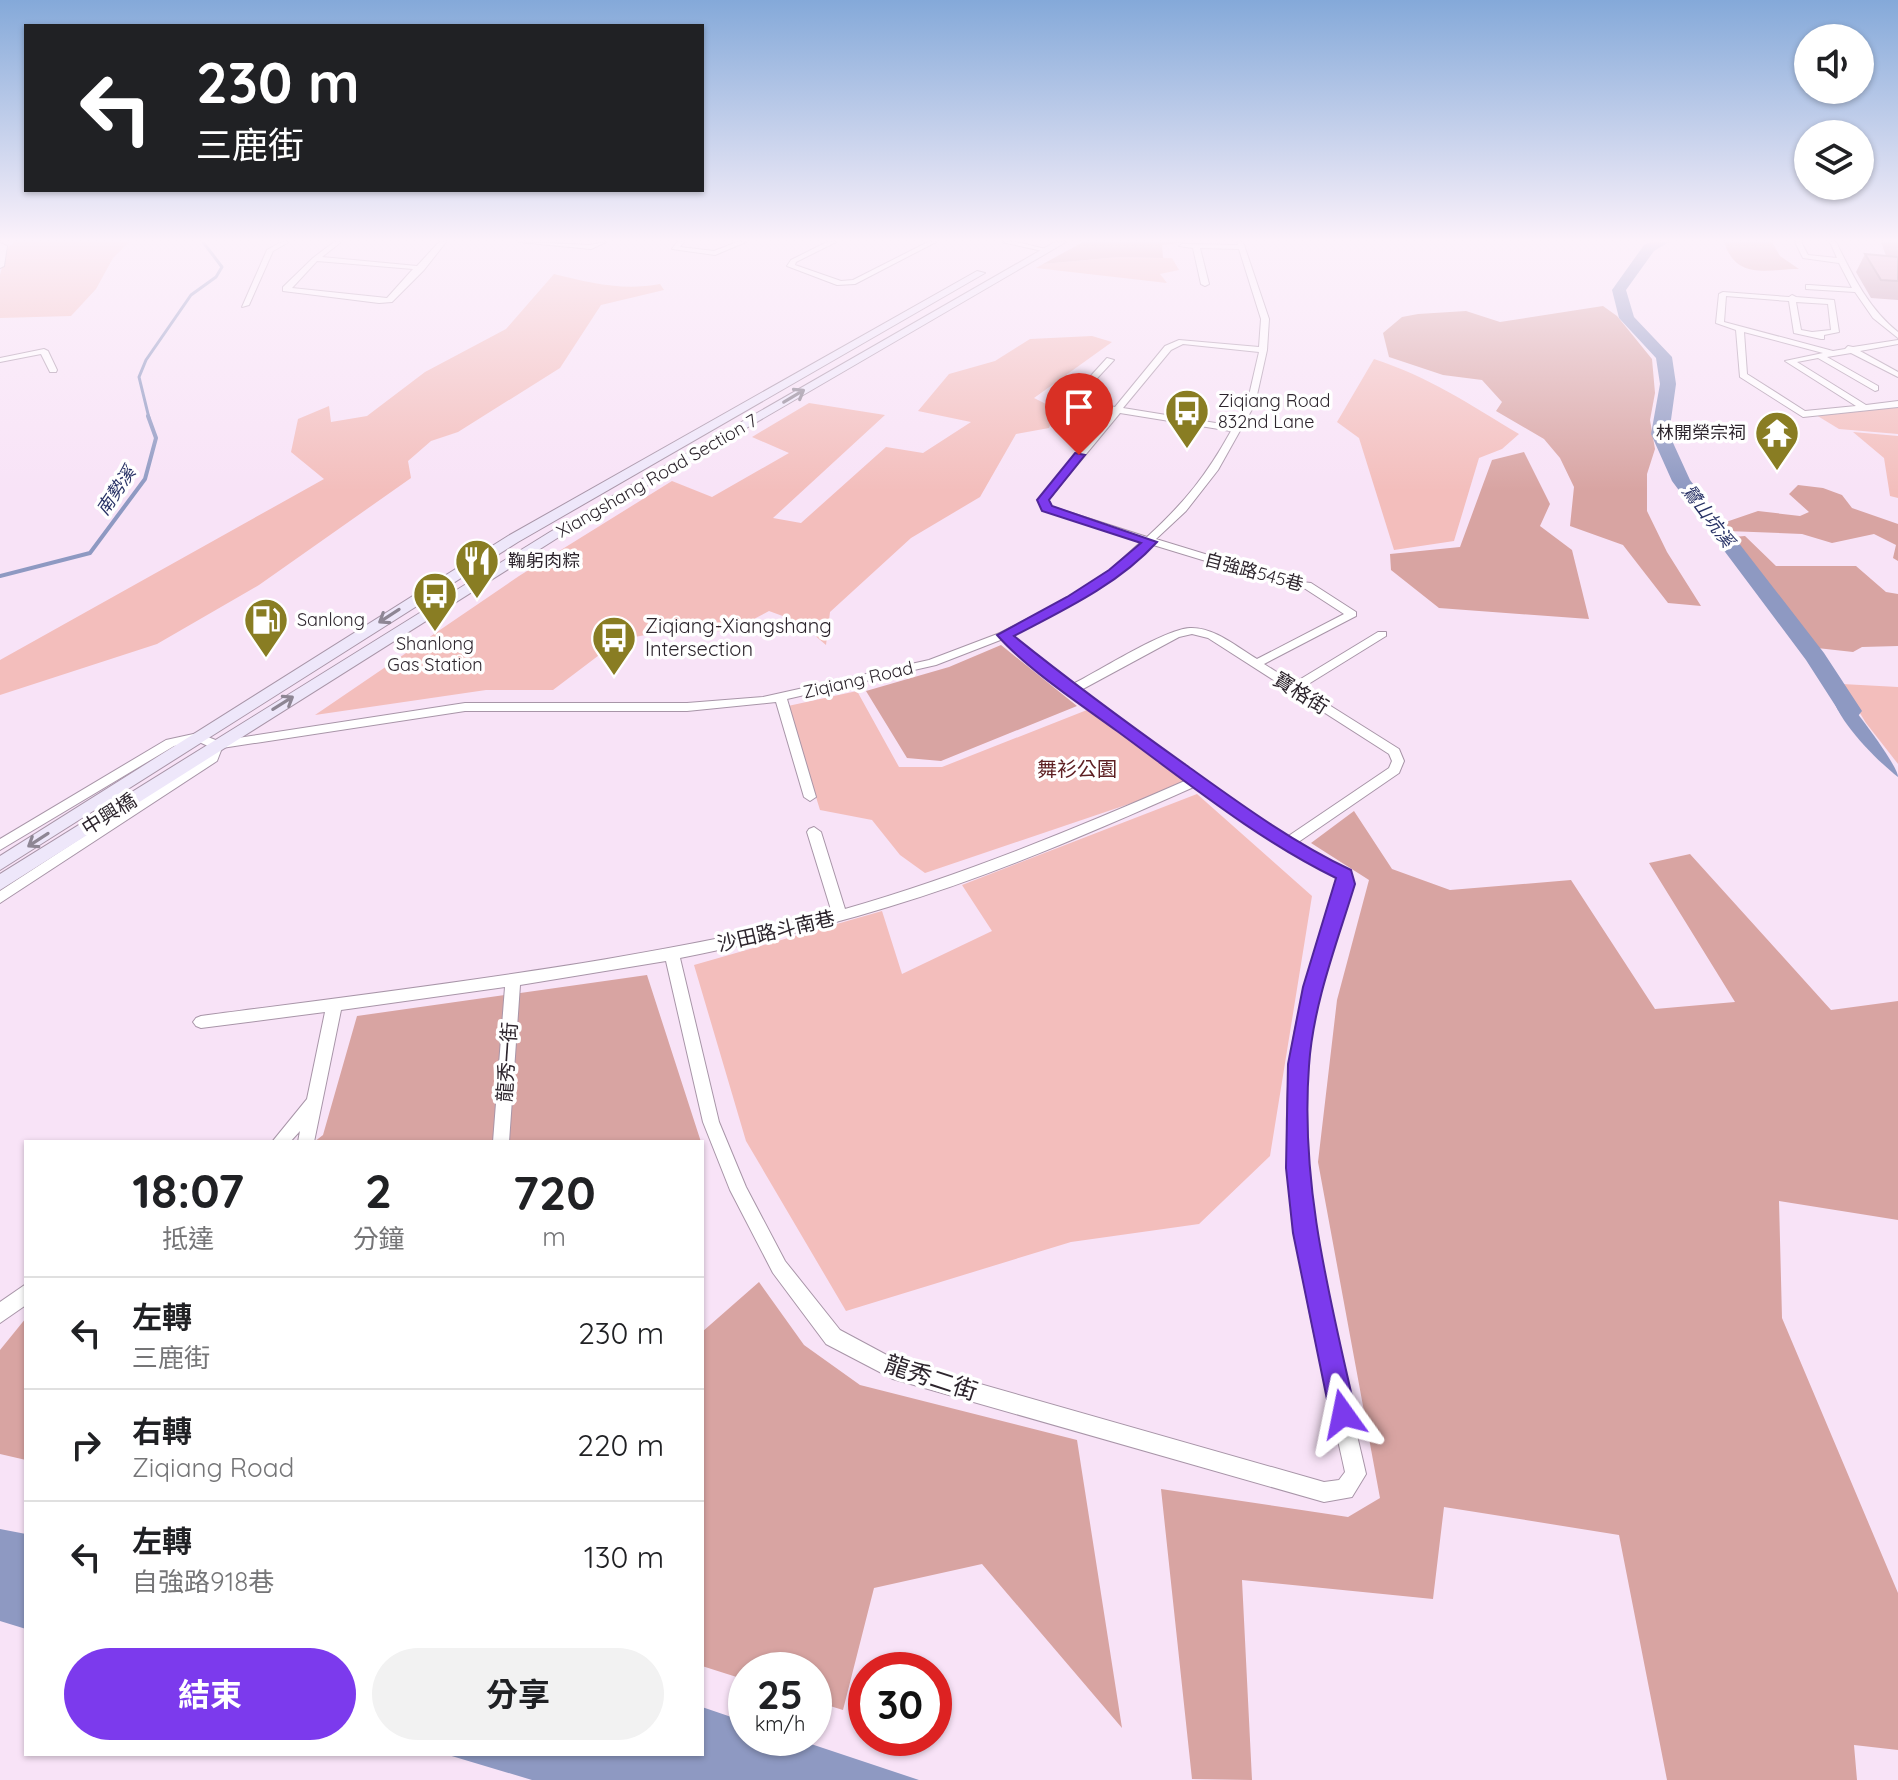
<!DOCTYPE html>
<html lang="zh-TW">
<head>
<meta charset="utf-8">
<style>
  body { margin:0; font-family:Quicksand,"Noto Sans TC",sans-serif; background:#f2f2f2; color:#202124; height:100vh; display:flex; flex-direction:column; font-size:30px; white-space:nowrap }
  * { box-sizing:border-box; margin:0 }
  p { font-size:26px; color:#757577 }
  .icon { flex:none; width:44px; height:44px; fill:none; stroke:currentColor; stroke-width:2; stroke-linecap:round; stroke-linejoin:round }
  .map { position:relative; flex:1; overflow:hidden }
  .side { position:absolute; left:24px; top:1140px; width:680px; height:616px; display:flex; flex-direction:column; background:#fff; border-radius:0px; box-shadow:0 2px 6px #0004 }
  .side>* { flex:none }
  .banner { position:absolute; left:24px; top:24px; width:680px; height:168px; border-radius:0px; box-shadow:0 2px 6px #0004; background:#202124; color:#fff; overflow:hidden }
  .tools { position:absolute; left:1794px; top:24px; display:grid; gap:16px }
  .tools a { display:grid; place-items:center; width:80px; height:80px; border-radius:50%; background:#fff; box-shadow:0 2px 6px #0004; font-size:40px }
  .speed { position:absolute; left:728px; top:1652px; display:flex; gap:16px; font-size:40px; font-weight:700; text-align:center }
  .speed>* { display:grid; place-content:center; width:104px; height:104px; border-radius:50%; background:#fff; box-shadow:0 2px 6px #0004; line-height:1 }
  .speed small { font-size:20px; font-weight:400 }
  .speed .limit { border:12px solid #d22; background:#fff; color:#111 }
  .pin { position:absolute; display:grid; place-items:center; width:68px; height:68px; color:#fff; margin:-82px -34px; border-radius:50% 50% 50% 0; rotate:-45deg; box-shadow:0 0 8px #0007 }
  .pin .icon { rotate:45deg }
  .me { position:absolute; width:88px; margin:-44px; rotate:348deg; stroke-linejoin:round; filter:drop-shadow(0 0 6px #0008) }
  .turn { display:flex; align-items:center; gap:28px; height:168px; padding:0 40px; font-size:36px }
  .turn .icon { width:104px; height:104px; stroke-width:2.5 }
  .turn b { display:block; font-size:56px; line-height:68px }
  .eta { display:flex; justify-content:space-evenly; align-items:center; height:136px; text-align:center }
  .eta b { font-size:48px; font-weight:700; line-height:56px }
  .cta { display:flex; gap:16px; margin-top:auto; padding:16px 40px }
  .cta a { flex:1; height:92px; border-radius:48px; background:#7c3aed; color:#fff; font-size:32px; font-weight:700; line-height:92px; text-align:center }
  .cta a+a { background:#f2f2f2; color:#202124 }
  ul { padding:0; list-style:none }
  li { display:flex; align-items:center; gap:24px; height:112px; padding:0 40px; border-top:2px solid #e0e0e0 }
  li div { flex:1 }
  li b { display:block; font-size:30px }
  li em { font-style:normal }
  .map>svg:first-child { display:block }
  .green { fill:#f3bebc }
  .forest { fill:#d8a4a2 }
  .water { fill:#8e99c2 }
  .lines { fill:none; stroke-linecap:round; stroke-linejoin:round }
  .stream-far1 { stroke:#8e99c2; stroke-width:3 }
  .stream { stroke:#8e99c2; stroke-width:4 }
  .river { fill:#8e99c2; fill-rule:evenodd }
  .minor-casing { stroke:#a895a8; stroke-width:2 }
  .secondary-casing { stroke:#a895a8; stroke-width:2 }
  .minor { fill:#fff; fill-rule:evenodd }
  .secondary { fill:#eee7fa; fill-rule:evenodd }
  .wall { fill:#bd94a3 }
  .building { fill:#dcacbe; stroke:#9a7885; stroke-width:2 }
  .oneway { stroke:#8e8694 }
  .route { fill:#7c3aed; stroke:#51269a; stroke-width:2 }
  .labels { text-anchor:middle; stroke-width:7; stroke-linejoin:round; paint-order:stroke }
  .far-poi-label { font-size:18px; fill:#2d252d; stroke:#fff; text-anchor:start }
  .far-street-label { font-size:18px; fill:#2d252d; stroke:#fff }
  .far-water-label { font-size:18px; font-style:italic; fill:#273165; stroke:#fff }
  .poi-label { font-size:20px; fill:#2d252d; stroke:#fff; text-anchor:start }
  .street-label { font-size:20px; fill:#2d252d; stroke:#fff }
  .park-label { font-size:20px; fill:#5e2023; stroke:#fff }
  .near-street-label { font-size:24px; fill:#2d252d; stroke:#fff }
</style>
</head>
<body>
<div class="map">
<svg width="1898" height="1780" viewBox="0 0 1898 1780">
  <rect width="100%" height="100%" fill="#f8e3f7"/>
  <!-- green -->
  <g class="green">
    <path d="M 15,242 L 129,242 L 113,258 L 96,289 L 71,316 L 0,318 L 0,275 L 7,248 Z"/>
    <path d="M 1119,257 L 1172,258 L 1179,270 L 1160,274 L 1167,283 L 1036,268 L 1043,264 Z"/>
    <path d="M 554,274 C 591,283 622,291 660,284 L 664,290 L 601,305 L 560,368 L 458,432 L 431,441 L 408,461 L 411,478 L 259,585 L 157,644 L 0,695 L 0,660 L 324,479 L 291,452 L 298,419 L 329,406 L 331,422 L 367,416 L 425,372 L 506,329 Z"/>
    <path d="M 1092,336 L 1112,342 L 1034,398 L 1056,409 L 1049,428 L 1016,434 L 980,497 L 911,538 L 830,612 L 826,645 L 799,622 L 769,611 L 731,631 L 661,632 L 619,640 L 553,690 L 486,690 L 315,715 L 519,576 L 672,481 L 712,497 L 789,453 L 752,437 L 809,403 L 885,415 L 773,518 L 801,523 L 886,447 L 923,453 L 971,422 L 918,411 L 949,374 L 995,361 L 1030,339 Z"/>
    <path d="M 1374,359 C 1429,377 1469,404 1519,434 L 1502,449 L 1479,458 L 1454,541 L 1394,550 L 1359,438 L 1337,422 Z"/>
    <path d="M 1898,405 L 1898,434 L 1839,429 L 1816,415 Z"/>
    <path d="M 1853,432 L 1898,436 L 1898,498 L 1890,496 L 1884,458 Z"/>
    <path d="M 1842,684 L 1898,687 L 1898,764 L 1866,723 Z"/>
    <path d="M 857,691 L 899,767 L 942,767 L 1092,708 L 1197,781 L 925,873 L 900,855 L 872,820 L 820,810 L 788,706 Z"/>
    <path d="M 1197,794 L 1312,896 L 1270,1156 L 1199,1224 L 1071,1242 L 846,1311 L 746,1141 L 694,965 L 882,911 L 902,974 L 992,931 L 962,885 Z"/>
  </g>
  <!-- forest -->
  <g class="forest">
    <path d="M 1083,242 L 1187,242 L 1162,245 L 1163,258 L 1119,257 L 1043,264 Z"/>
    <path d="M 1724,242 L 1772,242 L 1780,256 L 1799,269 C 1766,269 1737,281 1724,242 Z"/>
    <path d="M 1603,306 L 1617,316 L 1652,359 L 1655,393 L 1650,420 L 1655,449 L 1647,474 L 1647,511 L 1667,552 L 1701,606 L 1668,603 L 1623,545 L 1570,526 L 1574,487 L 1560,458 L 1544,439 L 1496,411 L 1502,402 L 1482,380 L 1443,375 L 1389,357 L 1383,333 L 1402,317 L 1418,314 L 1466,311 L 1500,322 Z"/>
    <path d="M 1524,452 L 1550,504 L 1540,526 L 1572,550 L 1589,619 L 1439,608 L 1391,570 L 1390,554 L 1460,547 L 1492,460 Z"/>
    <path d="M 1798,485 L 1823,488 L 1842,495 L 1852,508 L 1898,524 L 1898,561 L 1893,558 L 1896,545 L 1874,534 L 1832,543 L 1802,534 L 1727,531 L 1723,523 L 1758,511 L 1800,516 L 1809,512 L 1789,494 Z"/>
    <path d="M 1745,536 L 1776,566 L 1856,566 L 1886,592 L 1898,594 L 1898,646 L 1862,647 L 1853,652 L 1817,648 L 1733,537 Z"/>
    <path d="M 1001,645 L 1077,706 L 941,761 L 907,758 L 866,691 L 949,667 Z"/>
    <path d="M 1354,811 L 1392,869 L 1450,890 L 1571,880 L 1655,1009 L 1735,1002 L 1649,863 L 1690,854 L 1831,1010 L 1898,1001 L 1898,1220 L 1779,1201 L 1782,1318 L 1898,1593 L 1898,1750 L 1854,1745 L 1857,1780 L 1667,1780 L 1619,1535 L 1444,1507 L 1433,1599 L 1242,1580 L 1252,1780 L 1192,1779 L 1161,1489 L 1348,1517 L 1380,1498 L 1318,1162 L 1337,1000 L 1369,880 L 1311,843 Z"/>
    <path d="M 647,975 L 701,1142 L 314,1142 L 323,1135 L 357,1016 Z"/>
    <path d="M 759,1282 L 804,1345 L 860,1385 L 1077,1440 L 1122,1728 L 982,1564 L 874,1588 L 843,1710 L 814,1701 L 814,1670 L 746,1670 L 746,1680 L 702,1666 L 702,1332 Z"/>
    <path d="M 26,1318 L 26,1460 L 0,1454 L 0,1350 Z"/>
  </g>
  <!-- water -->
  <g class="water">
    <path d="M 1830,680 C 1842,692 1898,764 1898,777 C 1875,759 1826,711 1830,680 Z"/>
    <path d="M 0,1529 L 26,1534 L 26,1629 L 0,1621 Z"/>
    <path d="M 702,1707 L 746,1722 L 746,1738 L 793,1738 L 919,1780 L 532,1780 L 445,1754 L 702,1754 Z"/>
  </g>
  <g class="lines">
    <!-- stream-far1 -->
    <path class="stream-far1" d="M 149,418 L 139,377 L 146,360 L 191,295 L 216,277 L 222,267 L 203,242"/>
    <!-- stream -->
    <path class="stream" d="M 0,576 L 90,553 L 145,479 L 156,438 L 148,416"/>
    <!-- river -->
    <path class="river" d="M 1651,242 L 1669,242 L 1654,251 L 1626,290 L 1634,317 L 1672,357 L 1676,384 L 1669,434 L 1690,480 L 1824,653 L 1862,711 L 1858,716 L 1842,716 L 1806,660 L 1672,481 L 1651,434 L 1660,384 L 1656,358 L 1619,318 L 1612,290 L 1644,245 Z"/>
    <!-- minor casing -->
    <g class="minor-casing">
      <g id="minor">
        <path d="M 281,242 L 289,242 L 273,251 L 249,305 L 242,307 L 267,250 Z"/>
        <path d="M 334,242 L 341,242 L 322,257 L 417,266 L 439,242 L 446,242 L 424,270 L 392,302 L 379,303 L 283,291 L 283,287 L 313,258 ZM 317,261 L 413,269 L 387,298 L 292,288 Z"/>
        <path d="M 519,242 L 590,245 L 606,242 L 591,249 Z"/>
        <path d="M 677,242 L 684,242 L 680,247 L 714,251 L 737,242 L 746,242 L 715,255 L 672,249 Z"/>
        <path d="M 827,242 L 836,242 L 796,262 L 795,265 L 841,281 L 853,280 L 928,242 L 936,242 L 855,284 L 837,285 L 787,266 L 791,260 Z"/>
        <path d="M 1002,242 L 1016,242 L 1050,250 L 1047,252 Z"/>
        <path d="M 1237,242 L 1243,242 L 1269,319 L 1267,350 L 1255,404 L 1218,470 L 1186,511 L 1156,539 L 1293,581 L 1311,583 L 1356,612 L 1356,616 L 1264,664 L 1294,683 L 1378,632 L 1386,632 L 1386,636 L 1302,688 L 1399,749 L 1404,761 L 1399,773 L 1297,843 L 1350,871 L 1353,884 C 1337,936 1317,988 1309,1042 C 1288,1184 1335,1337 1366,1474 L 1352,1497 L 1324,1502 L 893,1379 L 826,1344 L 773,1273 L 730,1190 L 703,1122 L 666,961 L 520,985 L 509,1142 L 493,1142 L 505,987 L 341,1010 L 314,1142 L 298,1142 L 300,1131 L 290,1142 L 272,1142 L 307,1099 L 325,1012 L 201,1028 L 196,1026 L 193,1022 L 196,1018 L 201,1016 C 413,988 624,964 832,913 L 807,832 L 809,829 L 814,827 L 821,832 L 845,909 C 963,875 1075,829 1187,780 L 1067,693 L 1003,639 L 936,665 L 787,699 L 816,797 L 810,801 L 804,797 L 776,702 L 687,711 L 465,711 L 222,748 L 217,761 L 0,903 L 0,891 L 207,756 L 210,747 L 197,741 L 174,746 L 0,850 L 0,839 L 166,740 L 198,733 L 218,741 L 465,703 L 687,703 L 763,697 L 929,660 L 1000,633 L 1068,598 L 1110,570 L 1142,541 L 1041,508 L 1040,498 L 1111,411 L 1067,402 L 1107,358 L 1114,360 L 1077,400 L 1115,407 L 1165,346 L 1179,340 L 1259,347 L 1261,319 L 1239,249 L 1200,248 L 1209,284 L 1205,286 L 1201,284 L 1193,248 L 1179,246 L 1182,244 L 1238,245 ZM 1183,344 L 1259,352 L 1247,404 L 1234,426 L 1123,408 L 1171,350 ZM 1120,413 L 1231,431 C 1206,476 1185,502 1147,537 L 1050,506 L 1048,500 ZM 1150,544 L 1288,586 L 1304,588 L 1344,614 L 1257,659 C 1237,647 1214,627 1190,628 C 1165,629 1099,671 1073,684 L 1012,636 L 1076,602 L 1118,574 ZM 1192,634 L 1208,638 L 1389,754 L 1392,761 L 1389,768 L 1287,837 L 1169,755 L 1081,690 L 1179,637 ZM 1196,786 L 1282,847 L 1338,878 L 1339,884 C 1322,936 1302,987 1293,1041 C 1270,1179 1316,1337 1345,1472 L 1339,1480 L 1324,1482 L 896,1360 L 840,1330 L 785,1261 L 746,1187 L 719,1122 L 680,958 C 750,944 820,928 888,907 C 994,875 1095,831 1196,786 Z"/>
        <path d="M 1795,242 L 1801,242 L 1808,255 L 1837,258 L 1830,242 L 1836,242 C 1853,276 1868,308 1898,332 L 1898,338 L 1873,318 L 1855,292 L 1806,289 L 1806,285 L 1809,285 L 1852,288 L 1839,263 L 1803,258 Z"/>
        <path d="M 0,243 L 7,246 L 4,266 L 0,268 Z"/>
        <path d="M 1723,292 L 1789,297 L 1792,295 L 1796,297 L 1834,300 L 1839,332 L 1824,335 L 1824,339 L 1821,339 L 1794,333 L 1789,301 L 1726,296 L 1724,322 L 1833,351 L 1845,349 L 1848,346 L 1853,347 L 1898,340 L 1898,344 L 1860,351 L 1898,372 L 1898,377 L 1851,353 L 1827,357 L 1878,386 L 1878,390 L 1875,391 L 1818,358 L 1797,362 L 1866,405 L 1898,401 L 1898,407 L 1803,417 L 1740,377 L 1736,330 L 1716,323 L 1719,294 ZM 1796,302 L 1828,304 L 1831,330 L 1812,332 L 1801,330 ZM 1744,332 L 1823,353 L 1785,361 L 1856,406 L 1805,411 L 1747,374 Z"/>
        <path d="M 44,349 L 48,351 L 57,370 L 56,372 L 50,372 L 41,354 L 0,362 L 0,358 Z"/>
        <path d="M 26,1284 L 26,1305 L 0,1323 L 0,1302 Z"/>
      </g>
    </g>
    <!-- secondary casing -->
    <g class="secondary-casing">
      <g id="secondary">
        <path d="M 1055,242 L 1066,242 L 559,537 L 0,890 L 0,874 L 550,532 Z"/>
        <path d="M 977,271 L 985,273 L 518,542 L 0,870 L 0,856 L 508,536 Z"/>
      </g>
    </g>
    <!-- minor -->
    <use href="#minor" class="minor"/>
    <!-- secondary -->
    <use href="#secondary" class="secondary"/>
  </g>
  <!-- wall -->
  <path class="wall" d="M 1881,242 L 1898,242 L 1898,300 L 1871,298 L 1856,272 L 1865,254 L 1886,256 Z"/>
  <!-- building -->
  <path class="building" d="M 1865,254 L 1898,257 L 1898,281 L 1881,280 Z"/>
  <!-- one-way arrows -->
  <defs><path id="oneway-shaft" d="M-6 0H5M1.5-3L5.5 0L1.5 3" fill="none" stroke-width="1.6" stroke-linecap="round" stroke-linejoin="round" transform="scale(2)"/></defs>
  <g class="oneway">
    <use href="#oneway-shaft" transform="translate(794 396) rotate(-31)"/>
    <use href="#oneway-shaft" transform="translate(389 616) rotate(147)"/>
    <use href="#oneway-shaft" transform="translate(283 703) rotate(-32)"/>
    <use href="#oneway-shaft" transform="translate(38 840) rotate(147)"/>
  </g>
  <!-- sky -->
  <linearGradient id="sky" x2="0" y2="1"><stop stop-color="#84a9d9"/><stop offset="0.49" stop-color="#fcf2fb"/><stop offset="1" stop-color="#fcf2fb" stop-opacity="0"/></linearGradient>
  <rect width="1898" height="491" fill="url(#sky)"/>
  <!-- route -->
  <path class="route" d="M 1075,453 L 1085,455 L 1049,500 L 1052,506 L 1157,542 C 1119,584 1064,610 1014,636 C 1070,681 1127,723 1186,765 C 1239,803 1292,842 1351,870 L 1355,884 C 1337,943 1313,1004 1309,1066 C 1300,1186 1330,1298 1356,1414 L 1352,1423 L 1343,1427 L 1334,1423 L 1330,1414 L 1293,1233 L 1286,1168 L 1288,1064 L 1303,987 L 1336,878 C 1258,840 1188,783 1117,731 C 1080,704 1027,669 997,635 L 1067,597 L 1109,570 L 1141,543 L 1042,511 L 1037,500 Z"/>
  <!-- icons -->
  <defs>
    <g id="bus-pin" transform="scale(2.3)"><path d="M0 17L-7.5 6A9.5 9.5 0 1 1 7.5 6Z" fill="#897d23" stroke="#fff"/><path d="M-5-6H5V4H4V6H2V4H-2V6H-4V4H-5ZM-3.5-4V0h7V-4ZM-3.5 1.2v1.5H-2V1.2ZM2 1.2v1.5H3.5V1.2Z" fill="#fff"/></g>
    <g id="temple-pin" transform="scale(2.3)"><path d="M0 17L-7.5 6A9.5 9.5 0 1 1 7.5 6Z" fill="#897d23" stroke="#fff"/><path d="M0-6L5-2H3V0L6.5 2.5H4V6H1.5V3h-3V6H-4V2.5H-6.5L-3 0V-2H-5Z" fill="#fff"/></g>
    <g id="restaurant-pin" transform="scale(2.3)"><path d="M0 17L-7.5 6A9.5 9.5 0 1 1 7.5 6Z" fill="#897d23" stroke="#fff"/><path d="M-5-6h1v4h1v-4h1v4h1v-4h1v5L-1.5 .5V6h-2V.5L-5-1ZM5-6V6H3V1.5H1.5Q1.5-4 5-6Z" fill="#fff"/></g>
    <g id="fuel-pin" transform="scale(2.3)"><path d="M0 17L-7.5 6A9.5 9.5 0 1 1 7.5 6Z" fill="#897d23" stroke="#fff"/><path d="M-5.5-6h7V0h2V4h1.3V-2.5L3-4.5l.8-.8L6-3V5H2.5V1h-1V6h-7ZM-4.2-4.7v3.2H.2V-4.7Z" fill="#fff"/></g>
  </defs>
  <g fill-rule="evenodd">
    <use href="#bus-pin" x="1187" y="411"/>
    <use href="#temple-pin" x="1777" y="433"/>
    <use href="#restaurant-pin" x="477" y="561"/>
    <use href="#bus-pin" x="435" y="594"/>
    <use href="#fuel-pin" x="266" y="620"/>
    <use href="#bus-pin" x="614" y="638"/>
  </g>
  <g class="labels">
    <!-- far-poi labels -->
    <g class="far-poi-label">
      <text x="1218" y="407">Ziqiang Road<tspan x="1218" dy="21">832nd Lane</tspan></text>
      <text x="1746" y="439" text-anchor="end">林開榮宗祠</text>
      <text x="508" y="567">鞠躬肉粽</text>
      <text x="297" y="626">Sanlong</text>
      <text x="435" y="650" text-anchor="middle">Shanlong<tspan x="435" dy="21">Gas Station</tspan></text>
    </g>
    <!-- far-street labels -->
    <g class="far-street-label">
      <text transform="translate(657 476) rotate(-30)" y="6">Xiangshang Road Section 7</text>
      <text transform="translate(1254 572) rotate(15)" y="6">自強路545巷</text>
      <text transform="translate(858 680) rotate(-13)" y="6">Ziqiang Road</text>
    </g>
    <!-- far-water labels -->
    <g class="far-water-label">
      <text transform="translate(116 491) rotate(-56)" y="6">南勢溪</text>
      <text transform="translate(1708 516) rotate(53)" y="6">鷺山坑溪</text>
    </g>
    <!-- poi labels -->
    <g class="poi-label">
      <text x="645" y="633">Ziqiang-Xiangshang<tspan x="645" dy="23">Intersection</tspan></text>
    </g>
    <!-- street labels -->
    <g class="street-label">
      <text transform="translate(1301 693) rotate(32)" y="7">寶格街</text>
      <text transform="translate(109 814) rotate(-32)" y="7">中興橋</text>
      <text transform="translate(776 931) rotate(-13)" y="7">沙田路斗南巷</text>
      <text transform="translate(507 1062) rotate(-86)" y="7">龍秀一街</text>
    </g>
    <!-- park labels -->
    <g class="park-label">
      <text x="1077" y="776">舞衫公園</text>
    </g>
    <!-- near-street labels -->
    <g class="near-street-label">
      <text transform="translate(931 1378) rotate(18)" y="8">龍秀二街</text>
    </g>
  </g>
</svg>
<div class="tools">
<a><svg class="icon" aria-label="sound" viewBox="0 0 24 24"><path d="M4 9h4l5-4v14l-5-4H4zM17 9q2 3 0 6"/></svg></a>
<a><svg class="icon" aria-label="layers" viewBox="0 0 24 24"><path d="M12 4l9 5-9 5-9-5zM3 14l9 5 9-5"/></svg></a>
</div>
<div class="speed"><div>25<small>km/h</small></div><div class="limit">30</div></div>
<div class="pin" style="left:1079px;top:455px;background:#d93025"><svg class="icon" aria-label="arrive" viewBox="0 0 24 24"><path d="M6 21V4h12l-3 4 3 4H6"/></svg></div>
<svg class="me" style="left:1343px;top:1414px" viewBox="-20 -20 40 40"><path d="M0-17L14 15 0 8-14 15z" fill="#7c3aed" stroke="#fff" stroke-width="4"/></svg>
<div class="banner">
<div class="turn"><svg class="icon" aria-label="left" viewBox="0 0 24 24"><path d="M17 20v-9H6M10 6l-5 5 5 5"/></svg><div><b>230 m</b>三鹿街</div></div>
</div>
<section class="side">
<div class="eta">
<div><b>18:07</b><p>抵達</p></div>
<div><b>2</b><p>分鐘</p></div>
<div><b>720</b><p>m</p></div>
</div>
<ul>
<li><svg class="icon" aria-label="left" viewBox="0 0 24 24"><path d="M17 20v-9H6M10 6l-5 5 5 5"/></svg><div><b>左轉</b><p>三鹿街</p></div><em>230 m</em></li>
<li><svg class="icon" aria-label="right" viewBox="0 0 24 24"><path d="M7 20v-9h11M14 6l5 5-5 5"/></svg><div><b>右轉</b><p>Ziqiang Road</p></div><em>220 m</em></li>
<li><svg class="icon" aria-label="left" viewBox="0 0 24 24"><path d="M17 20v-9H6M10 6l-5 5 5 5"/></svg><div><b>左轉</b><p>自強路918巷</p></div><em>130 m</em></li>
</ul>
<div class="cta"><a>結束</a><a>分享</a></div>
</section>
</div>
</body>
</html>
